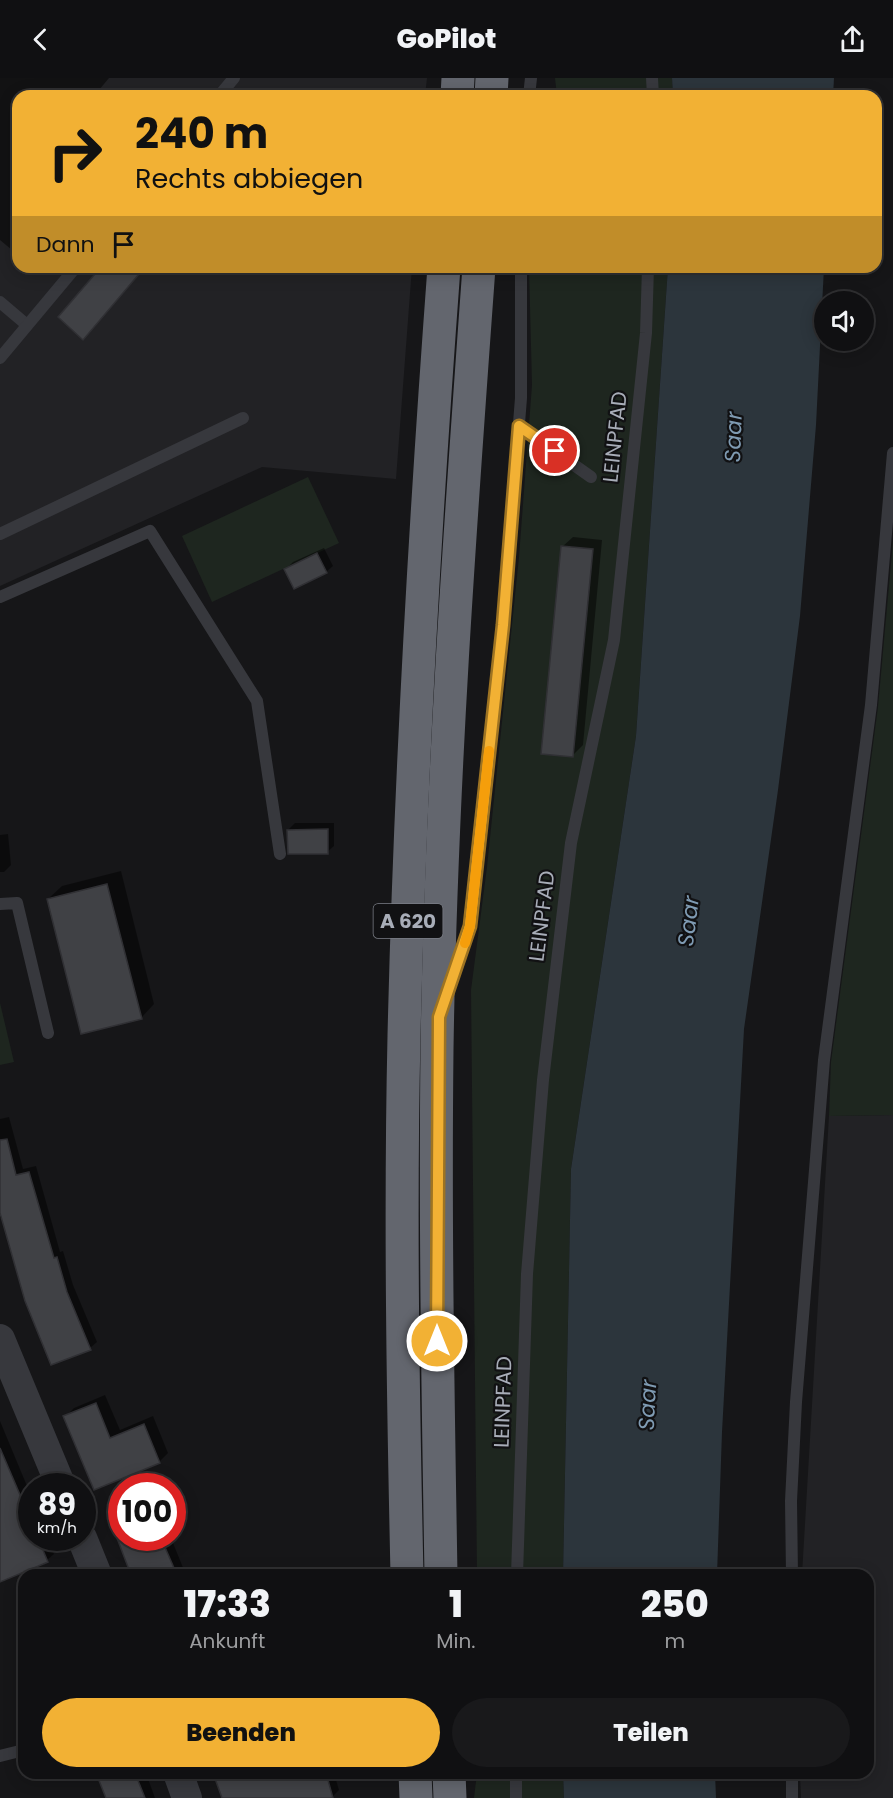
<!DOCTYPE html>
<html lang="de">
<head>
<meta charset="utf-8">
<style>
  body { margin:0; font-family:Poppins,sans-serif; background:#19191b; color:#f1f3f6; height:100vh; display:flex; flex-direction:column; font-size:22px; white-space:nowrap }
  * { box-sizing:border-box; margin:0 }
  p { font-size:20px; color:#9c9d9f }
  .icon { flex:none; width:33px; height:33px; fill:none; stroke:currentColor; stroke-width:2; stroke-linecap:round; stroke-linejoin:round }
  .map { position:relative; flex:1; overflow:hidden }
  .details { position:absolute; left:18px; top:1491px; width:856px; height:210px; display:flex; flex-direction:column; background:#101012; border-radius:18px; box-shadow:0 3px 15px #0003,0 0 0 2px #303032 }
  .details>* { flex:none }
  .guide { position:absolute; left:12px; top:12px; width:870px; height:183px; border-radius:18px; box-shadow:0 3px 15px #0003,0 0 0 2px #303032; background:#f2b134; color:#111; overflow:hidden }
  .fabs { position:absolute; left:814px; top:213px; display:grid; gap:12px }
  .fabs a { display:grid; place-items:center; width:60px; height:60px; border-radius:50%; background:#101012; box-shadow:0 3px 15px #0003,0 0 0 2px #303032; font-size:30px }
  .speed { position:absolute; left:18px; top:1395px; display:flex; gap:12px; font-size:30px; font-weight:700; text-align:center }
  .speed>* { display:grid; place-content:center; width:78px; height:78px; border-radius:50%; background:#101012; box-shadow:0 3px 15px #0003,0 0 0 2px #303032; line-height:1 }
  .speed small { font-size:15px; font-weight:400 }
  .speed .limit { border:9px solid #d22; background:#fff; color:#111 }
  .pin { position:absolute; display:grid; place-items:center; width:51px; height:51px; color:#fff; margin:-26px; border:3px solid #fff; border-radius:50%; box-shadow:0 2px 6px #0007 }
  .me { position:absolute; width:66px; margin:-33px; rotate:0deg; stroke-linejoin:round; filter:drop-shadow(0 0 4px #0008) }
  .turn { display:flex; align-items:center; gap:21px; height:126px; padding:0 24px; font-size:27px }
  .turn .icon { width:78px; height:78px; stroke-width:2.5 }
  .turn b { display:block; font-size:42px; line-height:51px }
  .then { display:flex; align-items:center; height:57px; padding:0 24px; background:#0003; gap:12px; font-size:22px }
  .eta { display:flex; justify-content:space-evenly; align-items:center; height:102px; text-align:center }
  .eta b { font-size:36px; font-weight:800; line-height:42px }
  .button { display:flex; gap:12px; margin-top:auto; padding:12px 24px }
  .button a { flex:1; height:69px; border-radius:36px; background:#f2b134; color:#111; font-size:24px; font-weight:800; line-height:69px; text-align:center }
  .button a+a { background:#19191b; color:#f1f3f6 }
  header { display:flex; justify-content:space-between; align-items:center; height:78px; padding:0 24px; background:#101012; font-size:27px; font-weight:800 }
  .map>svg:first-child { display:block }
  .built { fill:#222225 }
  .green { fill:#1e261f }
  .water { fill:#2c353c }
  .shadow { fill:#0007 }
  .building { fill:#404145; stroke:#303034; stroke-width:1.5 }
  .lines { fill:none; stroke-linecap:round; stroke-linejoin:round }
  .service { stroke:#37383d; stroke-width:12 }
  .tertiary { stroke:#37383d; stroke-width:30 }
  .motorway { stroke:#63666e; stroke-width:33 }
  .route-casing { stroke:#9d7322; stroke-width:15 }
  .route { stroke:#f2b134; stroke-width:10 }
  .slow { stroke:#f59e0b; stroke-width:10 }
  .labels { text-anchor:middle; stroke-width:4.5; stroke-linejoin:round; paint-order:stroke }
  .shield { fill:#111113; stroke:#7b7e86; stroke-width:1.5 }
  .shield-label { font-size:20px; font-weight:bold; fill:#a8adb8 }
  .street-label { font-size:21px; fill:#a8adb8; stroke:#111113 }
  .water-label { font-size:22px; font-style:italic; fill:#7f9bb3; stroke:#111113 }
</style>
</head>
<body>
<header><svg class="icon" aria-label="back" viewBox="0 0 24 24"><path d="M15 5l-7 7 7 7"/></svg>GoPilot<svg class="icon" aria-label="share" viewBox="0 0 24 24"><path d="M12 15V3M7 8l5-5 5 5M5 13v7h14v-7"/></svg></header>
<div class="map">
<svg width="893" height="1720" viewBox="0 0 893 1720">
  <rect width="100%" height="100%" fill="#161618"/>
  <!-- built -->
  <g class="built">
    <path d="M 0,0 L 427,0 L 425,18 L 18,18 L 18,189 L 412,189 L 396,401 L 262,389 L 0,508 Z"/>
    <path d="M 893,1037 L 893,1720 L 801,1720 L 800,1695 L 868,1695 L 868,1497 L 802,1497 L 829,1038 Z"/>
  </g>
  <!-- green -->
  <g class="green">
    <path d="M 555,0 L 672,0 L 673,18 L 557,18 Z"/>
    <path d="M 529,189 L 668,189 L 636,658 L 571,1091 L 563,1497 L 477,1497 L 471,912 L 487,789 L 519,479 L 532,307 Z"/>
    <path d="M 308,399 L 339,465 L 212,524 L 182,458 Z"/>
    <path d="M 893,463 L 893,1037 L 829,1038 L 831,984 L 878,629 Z"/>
    <path d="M 0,925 L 14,984 L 0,987 Z"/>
    <path d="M 477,1695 L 563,1695 L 564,1720 L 474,1720 Z"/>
  </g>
  <!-- water -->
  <g class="water">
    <path d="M 672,0 L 834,0 L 833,18 L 673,18 Z"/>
    <path d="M 668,189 L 824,189 L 816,347 L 800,538 L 778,712 L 744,951 L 722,1354 L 717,1497 L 563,1497 L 571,1091 L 636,658 Z"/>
    <path d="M 563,1695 L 715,1695 L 716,1720 L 564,1720 Z"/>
  </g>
  <!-- shadow -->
  <g class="shadow">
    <path d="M 0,0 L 109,0 L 94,18 L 18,18 L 18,177 L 0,162 Z"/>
    <path d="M 32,189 L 44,189 L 38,195 Z"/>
    <path d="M 184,189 L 198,189 L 192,196 Z"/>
    <path d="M 573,459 L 602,462 L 583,667 L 573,677 L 562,469 Z"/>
    <path d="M 324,470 L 333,488 L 326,494 L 286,491 L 293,484 Z"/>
    <path d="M 295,745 L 334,745 L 334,768 L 327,774 L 288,752 Z"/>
    <path d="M 8,756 L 11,787 L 4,794 L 0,794 L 0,757 Z"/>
    <path d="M 121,793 L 154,926 L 141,940 L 48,821 L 62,808 Z"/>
    <path d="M 9,1039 L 23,1091 L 36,1088 L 60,1174 L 63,1173 L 73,1207 L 97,1264 L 90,1270 L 3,1139 L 0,1140 L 0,1041 Z"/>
    <path d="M 105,1317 L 120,1352 L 153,1338 L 168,1375 L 159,1384 L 65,1339 L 74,1330 Z"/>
    <path d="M 0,1343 L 32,1420 L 32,1460 L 47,1460 L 54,1476 L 47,1482 L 0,1467 Z"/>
    <path d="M 122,1443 L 122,1460 L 171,1460 L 186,1497 L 133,1497 L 114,1450 Z"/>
    <path d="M 98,1695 L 146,1695 L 155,1720 L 107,1720 Z"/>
    <path d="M 214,1695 L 334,1695 L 339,1712 L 332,1719 L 327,1720 L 223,1720 Z"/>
  </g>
  <!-- building -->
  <g class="building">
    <path d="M 101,189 L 145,189 L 83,262 L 58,239 Z"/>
    <path d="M 561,468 L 593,471 L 573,679 L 541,676 Z"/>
    <path d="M 317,475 L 327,495 L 294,511 L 284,491 Z"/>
    <path d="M 328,751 L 328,776 L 288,776 L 287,752 Z"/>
    <path d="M 107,806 L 142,941 L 81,956 L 47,821 Z"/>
    <path d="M 7,1061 L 16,1097 L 29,1094 L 54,1180 L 57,1179 L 67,1214 L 91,1272 L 51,1287 L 25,1223 L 0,1135 L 0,1062 Z"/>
    <path d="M 96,1325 L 110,1360 L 144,1346 L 160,1385 L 94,1412 L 63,1338 Z"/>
    <path d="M 0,1370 L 32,1445 L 32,1460 L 38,1460 L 48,1484 L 0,1504 Z"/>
    <path d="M 117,1460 L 161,1460 L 177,1497 L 131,1497 Z"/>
    <path d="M 96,1695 L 135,1695 L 145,1720 L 106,1720 Z"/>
    <path d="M 213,1695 L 326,1695 L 333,1720 L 222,1720 Z"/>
  </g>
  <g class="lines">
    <!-- service -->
    <g class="service">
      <path d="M 652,0 L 653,18"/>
      <path d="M 219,18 L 234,0"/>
      <path d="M 529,18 L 531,0"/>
      <path d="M 0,224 L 27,247"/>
      <path d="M 0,280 L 76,189"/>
      <path d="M 519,348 L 591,399"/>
      <path d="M 0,456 L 243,340"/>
      <path d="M 0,519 L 150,453 L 257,623 L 280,776"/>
      <path d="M 0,826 L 17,825 L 48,955"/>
      <path d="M 450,906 L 470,848 L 503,547 L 521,320 L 521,189"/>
      <path d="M 517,1497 L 527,1196 L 543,1002 L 571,765 L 614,562 L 646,255 L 648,189"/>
      <path d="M 792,1497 L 791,1423 L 796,1324 L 824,982 L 871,627 L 893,375"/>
      <path d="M 0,1678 L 24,1672"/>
      <path d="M 516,1695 L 516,1720"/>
      <path d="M 792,1720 L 792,1695"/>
    </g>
    <!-- tertiary -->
    <g class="tertiary">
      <path d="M 0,1261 L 61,1408"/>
      <path d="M 82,1460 L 97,1497"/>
      <path d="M 178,1695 L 187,1720"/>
    </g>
    <!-- motorway -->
    <g class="motorway">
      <path d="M 457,18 L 458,0"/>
      <path d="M 491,18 L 492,0"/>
      <path d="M 407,1497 C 403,1317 400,1137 404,958 C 410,701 425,445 444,189"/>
      <path d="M 441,1497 C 438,1322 435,1146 437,971 C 441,710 460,449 479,189"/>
      <path d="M 415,1695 L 416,1720"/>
      <path d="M 449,1695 L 450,1720"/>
    </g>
  </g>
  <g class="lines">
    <!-- route casing -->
    <g class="route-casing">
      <path id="route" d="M 437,1263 L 439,939 L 470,848 L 503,547 L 519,348 L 555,373"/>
    </g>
    <!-- route -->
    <use href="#route" class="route"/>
    <!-- slow -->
    <path class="slow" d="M 465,865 L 470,848 L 489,673"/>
  </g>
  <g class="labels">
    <!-- shield labels -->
    <rect class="shield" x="373.5" y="826" width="69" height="34" rx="4.5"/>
    <g class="shield-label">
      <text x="408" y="850">A 620</text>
    </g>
    <!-- street labels -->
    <g class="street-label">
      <text transform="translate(615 359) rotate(-84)" y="7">LEINPFAD</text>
      <text transform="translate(542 838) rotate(-83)" y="7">LEINPFAD</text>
      <text transform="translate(503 1324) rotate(-88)" y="7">LEINPFAD</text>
    </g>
    <!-- water labels -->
    <g class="water-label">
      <text transform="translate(733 359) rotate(-88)" y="8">Saar</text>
      <text transform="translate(688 843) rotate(-83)" y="8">Saar</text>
      <text transform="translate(647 1327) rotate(-87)" y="8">Saar</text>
    </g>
  </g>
</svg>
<div class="fabs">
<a><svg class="icon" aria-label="sound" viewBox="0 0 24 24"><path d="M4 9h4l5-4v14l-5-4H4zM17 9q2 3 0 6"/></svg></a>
</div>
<div class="speed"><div>89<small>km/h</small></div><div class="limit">100</div></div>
<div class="pin" style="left:555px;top:373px;background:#d93025"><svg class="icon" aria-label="arrive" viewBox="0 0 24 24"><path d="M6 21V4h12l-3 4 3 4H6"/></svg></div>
<svg class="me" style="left:437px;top:1263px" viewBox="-20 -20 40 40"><circle r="17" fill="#f2b134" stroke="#fff" stroke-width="3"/><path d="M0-11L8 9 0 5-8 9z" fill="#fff"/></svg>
<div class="guide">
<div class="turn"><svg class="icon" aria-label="right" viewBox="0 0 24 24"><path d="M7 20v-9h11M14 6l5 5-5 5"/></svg><div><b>240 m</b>Rechts abbiegen</div></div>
<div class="then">Dann<svg class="icon" aria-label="arrive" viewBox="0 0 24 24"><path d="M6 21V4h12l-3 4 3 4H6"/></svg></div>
</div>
<section class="details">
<div class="eta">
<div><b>17:33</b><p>Ankunft</p></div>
<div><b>1</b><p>Min.</p></div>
<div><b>250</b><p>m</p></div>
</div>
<div class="button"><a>Beenden</a><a>Teilen</a></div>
</section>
</div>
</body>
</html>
